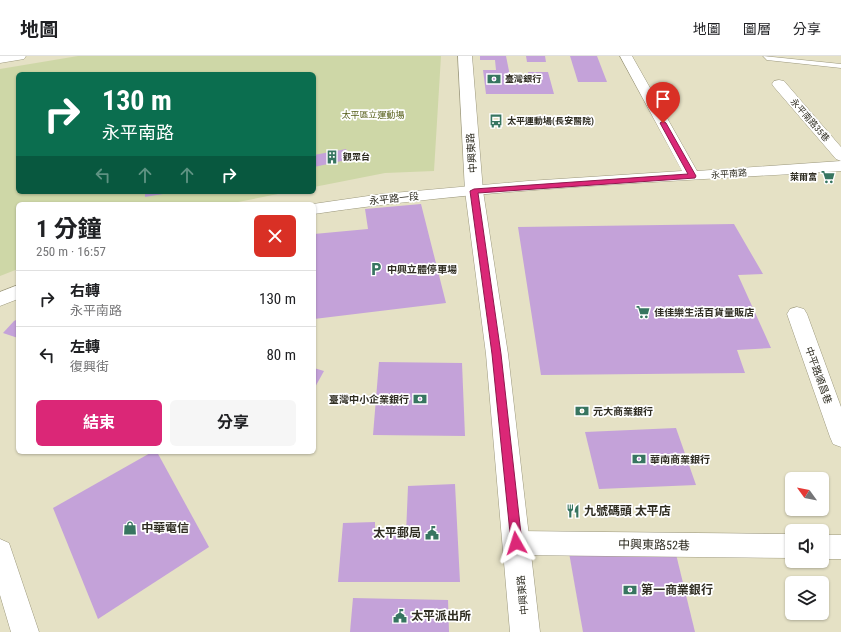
<!DOCTYPE html>
<html lang="zh-TW">
<head>
<meta charset="utf-8">
<style>
  body { margin:0; font-family:"Roboto Condensed","Noto Sans TC",sans-serif; background:#f6f6f6; color:#202124; height:100vh; display:flex; flex-direction:column; font-size:15px; white-space:nowrap }
  * { box-sizing:border-box; margin:0 }
  p { font-size:13px; color:#757577 }
  .icon { flex:none; width:22px; height:22px; fill:none; stroke:currentColor; stroke-width:2; stroke-linecap:round; stroke-linejoin:round }
  .map { position:relative; flex:1; overflow:hidden }
  .side { position:absolute; left:16px; top:146px; width:300px; height:252px; display:flex; flex-direction:column; background:#fff; border-radius:6px; box-shadow:0 1px 3px #0004 }
  .side>* { flex:none }
  .guide { position:absolute; left:16px; top:16px; width:300px; height:122px; border-radius:6px; box-shadow:0 1px 3px #0004; background:#0b6e4f; color:#fff; overflow:hidden }
  .needle { width:26px; rotate:303deg }
  .buttons { position:absolute; left:785px; top:416px; display:grid; gap:8px }
  .buttons a { display:grid; place-items:center; width:44px; height:44px; border-radius:6px; background:#fff; box-shadow:0 1px 3px #0004; font-size:20px }
  .pin { position:absolute; display:grid; place-items:center; width:34px; height:34px; color:#fff; margin:-41px -17px; border-radius:50% 50% 50% 0; rotate:-45deg; box-shadow:0 0 4px #0007 }
  .pin .icon { rotate:45deg }
  .me { position:absolute; width:44px; margin:-22px; rotate:354deg; stroke-linejoin:round; filter:drop-shadow(0 0 3px #0008) }
  .turn { display:flex; align-items:center; gap:14px; height:84px; padding:0 20px; font-size:18px }
  .turn .icon { width:52px; height:52px; stroke-width:2.5 }
  .turn b { display:block; font-size:28px; line-height:34px }
  .lanes { display:flex; align-items:center; height:38px; padding:0 20px; background:#0003; justify-content:center; gap:20px; direction:ltr }
  .lanes .off { opacity:.35 }
  .round { display:grid; place-items:center; flex:none; width:42px; height:42px; border-radius:6px; background:#f6f6f6 }
  .head { display:flex; align-items:center; justify-content:space-between; height:68px; padding:0 20px }
  h1 { font-size:24px; font-weight:700; line-height:30px }
  .action { display:flex; gap:8px; margin-top:auto; padding:8px 20px }
  .action a { flex:1; height:46px; border-radius:6px; background:#db2777; color:#fff; font-size:16px; font-weight:700; line-height:46px; text-align:center }
  .action a+a { background:#f6f6f6; color:#202124 }
  ul { padding:0; list-style:none }
  li { display:flex; align-items:center; gap:12px; height:56px; padding:0 20px; border-top:1px solid #e0e0e0 }
  li div { flex:1 }
  li b { display:block; font-size:15px }
  li em { font-style:normal }
  header { display:flex; align-items:center; gap:24px; box-sizing:border-box; height:56px; padding:0 20px; background:#fff; border-bottom:1px solid #e0e0e0 }
  header strong { font-size:19px }
  nav { display:flex; gap:22px; margin-inline-start:auto; font-size:14px }
  .map>svg:first-child { display:block }
  .green { fill:#ced7a7 }
  .building { fill:#c4a2d9 }
  .lines { fill:none; stroke-linecap:round; stroke-linejoin:round }
  .service-casing { stroke:#9c987d; stroke-width:1 }
  .minor-casing { stroke:#9c987d; stroke-width:1 }
  .secondary-casing { stroke:#9c987d; stroke-width:1 }
  .service { fill:#fff; fill-rule:evenodd }
  .minor { fill:#fff; fill-rule:evenodd }
  .secondary { fill:#fff; fill-rule:evenodd }
  .route { fill:#db2777; stroke:#8e194d }
  .labels { text-anchor:middle; stroke-width:3.5; stroke-linejoin:round; paint-order:stroke }
  .far-poi-label { font-size:9px; font-weight:bold; fill:#2f2d22; stroke:#fff; text-anchor:start }
  .far-park-label { font-size:9px; fill:#545d16; stroke:#fff }
  .far-street-label { font-size:9px; fill:#2f2d22; stroke:#fff }
  .street-label { font-size:10px; fill:#2f2d22; stroke:#fff }
  .poi-label { font-size:10px; font-weight:bold; fill:#2f2d22; stroke:#fff; text-anchor:start }
  .near-poi-label { font-size:12px; font-weight:bold; fill:#2f2d22; stroke:#fff; text-anchor:start }
  .near-street-label { font-size:12px; fill:#2f2d22; stroke:#fff }
</style>
</head>
<body>
<header>
<strong>地圖</strong>
<nav><a>地圖</a><a>圖層</a><a>分享</a></nav>
</header>
<div class="map">
<svg width="841" height="576" viewBox="0 0 841 576">
  <rect width="100%" height="100%" fill="#e5e1c5"/>
  <!-- green -->
  <path class="green" d="M 78,0 L 441,0 L 434,115 L 385,117 L 314,131 L 314,18 L 18,18 L 18,136 L 288,136 L 228,148 L 18,148 L 18,213 L 0,220 L 0,13 Z"/>
  <!-- building -->
  <g class="building">
    <path d="M 480,0 L 506,0 L 511,25 L 530,25 L 528,16 L 548,16 L 554,38 L 486,38 L 483,14 L 496,14 L 495,4 L 480,4 Z"/>
    <path d="M 526,0 L 545,0 L 546,6 L 527,6 Z"/>
    <path d="M 570,0 L 597,0 L 607,26 L 578,26 Z"/>
    <path d="M 346,93 L 351,103 L 314,111 L 314,99 Z"/>
    <path d="M 145,136 L 168,136 L 169,137 L 145,141 Z"/>
    <path d="M 421,148 L 446,247 L 314,263 L 314,178 L 368,173 L 365,153 Z"/>
    <path d="M 734,168 L 763,218 L 738,219 L 771,292 L 737,294 L 745,317 L 541,319 L 518,171 Z"/>
    <path d="M 18,263 L 18,282 L 3,277 L 14,265 Z"/>
    <path d="M 379,306 L 462,307 L 465,380 L 373,379 Z"/>
    <path d="M 314,312 L 324,315 L 314,333 Z"/>
    <path d="M 676,372 L 696,429 L 599,433 L 585,376 Z"/>
    <path d="M 152,396 L 157,396 L 209,491 L 98,563 L 53,452 Z"/>
    <path d="M 455,428 L 460,526 L 338,526 L 343,467 L 375,466 L 375,477 L 406,478 L 408,430 Z"/>
    <path d="M 674,490 L 695,576 L 583,576 L 568,491 Z"/>
    <path d="M 353,542 L 448,544 L 449,576 L 350,576 Z"/>
  </g>
  <g class="lines">
    <!-- service casing -->
    <g class="service-casing">
      <path id="service" d="M 763,0 L 841,8 L 841,12 L 767,4 Z"/>
    </g>
    <!-- minor casing -->
    <g class="minor-casing">
      <g id="minor">
        <path d="M 0,0 L 26,0 L 24,3 L 0,7 Z"/>
        <path d="M 620,0 L 632,0 L 697,115 L 841,105 L 841,115 C 665,126 488,132 314,158 L 313,148 L 382,138 L 528,125 L 682,115 Z"/>
        <path d="M 779,24 L 784,25 L 841,91 L 841,105 L 836,103 L 774,31 L 772,28 L 774,25 Z"/>
        <path d="M 18,229 L 18,243 L 0,250 L 0,236 Z"/>
        <path d="M 797,251 L 804,253 L 807,258 L 841,351 L 841,391 L 833,388 L 830,381 L 787,258 L 790,253 Z"/>
        <path d="M 516,475 L 792,478 L 792,502 L 516,499 L 507,496 L 503,487 L 507,478 Z"/>
        <rect x="822" y="479" width="19" height="24"/>
        <path d="M 0,483 L 9,487 L 39,576 L 11,576 L 0,539 Z"/>
      </g>
    </g>
    <!-- secondary casing -->
    <g class="secondary-casing">
      <path id="secondary" d="M 458,0 L 472,0 L 483,135 L 508,298 L 540,576 L 510,576 L 486,298 L 465,135 Z"/>
    </g>
    <!-- service -->
    <use href="#service" class="service"/>
    <!-- minor -->
    <use href="#minor" class="minor"/>
    <!-- secondary -->
    <use href="#secondary" class="secondary"/>
  </g>
  <!-- route -->
  <path class="route" d="M 663,65 L 666,67 L 696,120 L 695,122 L 478,137 L 501,298 L 522,487 L 520,491 L 516,493 L 512,491 L 511,487 L 492,298 L 470,135 L 474,133 L 688,118 L 660,67 Z"/>
  <!-- icons -->
  <defs>
    <g id="bank-bare" transform="scale(1.08)"><path d="M-6-4H6V4H-6ZM0-2.3a2.3 2.3 0 1 0 0 4.6a2.3 2.3 0 1 0 0-4.6Z" fill="#377560" stroke="#fff" stroke-width="2.5" paint-order="stroke"/></g>
    <g id="bus-bare" transform="scale(1.08)"><path d="M-5-6H5V4H4V6H2V4H-2V6H-4V4H-5ZM-3.5-4V0h7V-4ZM-3.5 1.2v1.5H-2V1.2ZM2 1.2v1.5H3.5V1.2Z" fill="#377560" stroke="#fff" stroke-width="2.5" paint-order="stroke"/></g>
    <g id="building-bare" transform="scale(1.08)"><path d="M-4-6H4V6H1V3H-1V6H-4ZM-2.5-4.3h1.7v1.8h-1.7ZM.8-4.3h1.7v1.8H.8ZM-2.5-1h1.7V.8h-1.7ZM.8-1h1.7V.8H.8Z" fill="#377560" stroke="#fff" stroke-width="2.5" paint-order="stroke"/></g>
    <g id="supermarket-bare" transform="scale(1.08)"><path d="M-6-5.5h2.5l.6 2H6L4.5 2H-2.5L-4.4-4H-6ZM-1.5 3.2a1.3 1.3 0 1 0 .1 0ZM3 3.2a1.3 1.3 0 1 0 .1 0Z" fill="#377560" stroke="#fff" stroke-width="2.5" paint-order="stroke"/></g>
    <g id="parking-bare" transform="scale(1.08)"><path d="M-3.5-5.5H1a3.5 3.5 0 0 1 0 7H-1V5.5H-3.5ZM-1-3.4V-.6H.8a1.4 1.4 0 0 0 0-2.8Z" fill="#377560" stroke="#fff" stroke-width="2.5" paint-order="stroke"/></g>
    <g id="restaurant-bare" transform="scale(1.08)"><path d="M-5-6h1v4h1v-4h1v4h1v-4h1v5L-1.5 .5V6h-2V.5L-5-1ZM5-6V6H3V1.5H1.5Q1.5-4 5-6Z" fill="#377560" stroke="#fff" stroke-width="2.5" paint-order="stroke"/></g>
    <g id="shop-bare" transform="scale(1.08)"><path d="M-5-2.5h2.3a2.7 3.5 0 0 1 5.4 0H5L5.5 6h-11ZM-1.5-2.5h3a1.5 2.3 0 0 0-3 0Z" fill="#377560" stroke="#fff" stroke-width="2.5" paint-order="stroke"/></g>
    <g id="civic-bare" transform="scale(1.08)"><path d="M-.6-6.5H3V-4.5H.6V-3L4-1V1h2V6H-6V1h2V-1L-.6-3ZM-1.2 2.5V6h2.4V2.5Z" fill="#377560" stroke="#fff" stroke-width="2.5" paint-order="stroke"/></g>
  </defs>
  <g fill-rule="evenodd">
    <use href="#bank-bare" x="494" y="23"/>
    <use href="#bus-bare" x="496" y="65"/>
    <use href="#building-bare" x="332" y="101"/>
    <use href="#supermarket-bare" x="828" y="121"/>
    <use href="#parking-bare" x="376" y="213"/>
    <use href="#supermarket-bare" x="643" y="256"/>
    <use href="#bank-bare" x="420" y="343"/>
    <use href="#bank-bare" x="582" y="355"/>
    <use href="#bank-bare" x="639" y="403"/>
    <use href="#restaurant-bare" x="573" y="455"/>
    <use href="#shop-bare" x="130" y="472"/>
    <use href="#civic-bare" x="432" y="477"/>
    <use href="#bank-bare" x="630" y="534"/>
    <use href="#civic-bare" x="400" y="560"/>
  </g>
  <g class="labels">
    <!-- far-poi labels -->
    <g class="far-poi-label">
      <text x="505" y="26">臺灣銀行</text>
      <text x="507" y="68">太平運動場(長安醫院)</text>
      <text x="343" y="104">觀眾台</text>
      <text x="817" y="124" text-anchor="end">萊爾富</text>
    </g>
    <!-- far-park labels -->
    <g class="far-park-label">
      <text x="373" y="62">太平區立運動場</text>
    </g>
    <!-- far-street labels -->
    <g class="far-street-label">
      <text transform="translate(810 64) rotate(49)" y="3">永平南路35巷</text>
      <text transform="translate(729 118) rotate(-4)" y="3">永平南路</text>
    </g>
    <!-- street labels -->
    <g class="street-label">
      <text transform="translate(471 97) rotate(-94)" y="4">中興東路</text>
      <text transform="translate(394 142) rotate(-6)" y="4">永平路一段</text>
      <text transform="translate(819 319) rotate(70)" y="4">中平路順昌巷</text>
      <text transform="translate(522 539) rotate(-96)" y="4">中興東路</text>
    </g>
    <!-- poi labels -->
    <g class="poi-label">
      <text x="387" y="217">中興立體停車場</text>
      <text x="654" y="260">佳佳樂生活百貨量販店</text>
      <text x="409" y="347" text-anchor="end">臺灣中小企業銀行</text>
      <text x="593" y="359">元大商業銀行</text>
      <text x="650" y="407">華南商業銀行</text>
    </g>
    <!-- near-poi labels -->
    <g class="near-poi-label">
      <text x="584" y="459">九號碼頭 太平店</text>
      <text x="141" y="476">中華電信</text>
      <text x="421" y="481" text-anchor="end">太平郵局</text>
      <text x="641" y="538">第一商業銀行</text>
      <text x="411" y="564">太平派出所</text>
    </g>
    <!-- near-street labels -->
    <g class="near-street-label">
      <text transform="translate(654 489) rotate(1)" y="4">中興東路52巷</text>
    </g>
  </g>
</svg>
<div class="buttons">
<a><svg class="needle" viewBox="-14 -14 28 28"><path d="M0-13l5 13h-10z" fill="#e53935"/><path d="M0 13l5-13h-10z" fill="#757577"/></svg></a>
<a><svg class="icon" aria-label="sound" viewBox="0 0 24 24"><path d="M4 9h4l5-4v14l-5-4H4zM17 9q2 3 0 6"/></svg></a>
<a><svg class="icon" aria-label="layers" viewBox="0 0 24 24"><path d="M12 4l9 5-9 5-9-5zM3 14l9 5 9-5"/></svg></a>
</div>
<div class="pin" style="left:663px;top:67px;background:#d93025"><svg class="icon" aria-label="arrive" viewBox="0 0 24 24"><path d="M6 21V4h12l-3 4 3 4H6"/></svg></div>
<svg class="me" style="left:516px;top:487px" viewBox="-20 -20 40 40"><path d="M0-17L14 15 0 8-14 15z" fill="#db2777" stroke="#fff" stroke-width="4"/></svg>
<div class="guide">
<div class="turn"><svg class="icon" aria-label="right" viewBox="0 0 24 24"><path d="M7 20v-9h11M14 6l5 5-5 5"/></svg><div><b>130 m</b>永平南路</div></div>
<div class="lanes"><svg class="icon off" aria-label="left" viewBox="0 0 24 24"><path d="M17 20v-9H6M10 6l-5 5 5 5"/></svg><svg class="icon off" aria-label="ahead" viewBox="0 0 24 24"><path d="M12 20V5M6 11l6-6 6 6"/></svg><svg class="icon off" aria-label="ahead" viewBox="0 0 24 24"><path d="M12 20V5M6 11l6-6 6 6"/></svg><svg class="icon" aria-label="right" viewBox="0 0 24 24"><path d="M7 20v-9h11M14 6l5 5-5 5"/></svg></div>
</div>
<section class="side">
<div class="head"><div><h1>1 分鐘</h1><p>250 m · 16:57</p></div><a class="round" style="background:#d93025;color:#fff"><svg class="icon" aria-label="close" viewBox="0 0 24 24"><path d="M6 6l12 12M18 6L6 18"/></svg></a></div>
<ul>
<li><svg class="icon" aria-label="right" viewBox="0 0 24 24"><path d="M7 20v-9h11M14 6l5 5-5 5"/></svg><div><b>右轉</b><p>永平南路</p></div><em>130 m</em></li>
<li><svg class="icon" aria-label="left" viewBox="0 0 24 24"><path d="M17 20v-9H6M10 6l-5 5 5 5"/></svg><div><b>左轉</b><p>復興街</p></div><em>80 m</em></li>
</ul>
<div class="action"><a>結束</a><a>分享</a></div>
</section>
</div>
</body>
</html>
